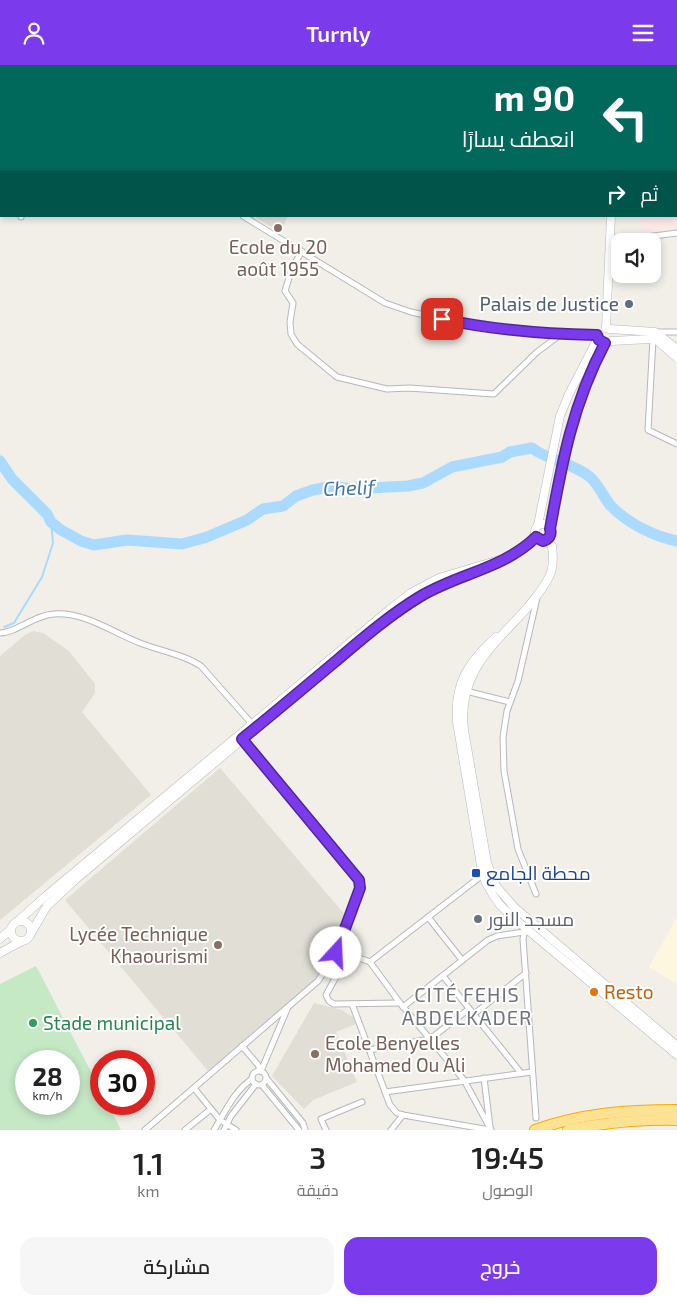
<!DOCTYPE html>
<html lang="ar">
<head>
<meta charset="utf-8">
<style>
  body { margin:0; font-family:"Exo 2",Cairo,sans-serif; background:#f6f6f6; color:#222; direction:rtl; height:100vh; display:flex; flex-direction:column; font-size:19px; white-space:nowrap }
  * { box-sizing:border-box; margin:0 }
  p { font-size:16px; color:#767676 }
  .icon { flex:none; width:28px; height:28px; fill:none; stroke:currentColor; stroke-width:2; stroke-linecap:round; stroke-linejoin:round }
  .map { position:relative; height:1065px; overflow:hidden; direction:ltr }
  .details { display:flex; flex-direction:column; background:#fff; flex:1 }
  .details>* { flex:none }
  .guide { position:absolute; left:0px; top:0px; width:678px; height:152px; box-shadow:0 2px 8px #0003; direction:rtl; background:#00695c; color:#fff; overflow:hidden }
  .fabs { position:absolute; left:611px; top:168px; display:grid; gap:10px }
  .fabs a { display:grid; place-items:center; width:50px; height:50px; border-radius:10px; background:#fff; box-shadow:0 2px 8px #0003; font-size:25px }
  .speed { position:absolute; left:15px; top:985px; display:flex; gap:10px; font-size:25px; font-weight:700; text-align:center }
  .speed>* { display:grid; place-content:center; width:65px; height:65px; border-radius:50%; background:#fff; box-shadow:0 2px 8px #0003; line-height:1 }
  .speed small { font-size:12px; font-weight:400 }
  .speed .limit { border:8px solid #d22; background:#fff; color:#111 }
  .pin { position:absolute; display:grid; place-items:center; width:42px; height:42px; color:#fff; margin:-21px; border-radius:10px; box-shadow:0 2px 8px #0006 }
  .me { position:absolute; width:55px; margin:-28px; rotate:20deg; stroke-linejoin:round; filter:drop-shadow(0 0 4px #0008) }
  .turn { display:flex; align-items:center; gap:18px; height:105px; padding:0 20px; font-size:22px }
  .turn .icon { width:65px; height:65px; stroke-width:2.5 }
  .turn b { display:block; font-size:35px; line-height:42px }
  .then { display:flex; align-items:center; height:48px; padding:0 20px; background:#0003; gap:10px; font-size:19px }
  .eta { display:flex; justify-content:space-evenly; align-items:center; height:85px; text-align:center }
  .eta b { font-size:30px; font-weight:600; line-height:35px }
  .action { display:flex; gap:10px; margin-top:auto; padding:10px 20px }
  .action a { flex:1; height:58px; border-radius:15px; background:#7c3aed; color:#fff; font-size:20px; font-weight:600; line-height:58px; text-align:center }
  .action a+a { background:#f6f6f6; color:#222 }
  header { display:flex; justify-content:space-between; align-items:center; height:65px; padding:0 20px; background:#7c3aed; color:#fff; font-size:22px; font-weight:600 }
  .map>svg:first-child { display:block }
  .commercial { fill:#fef7e0 }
  .education { fill:#e1ded6 }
  .medical { fill:#fce8e6 }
  .green { fill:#c5e8c5; fill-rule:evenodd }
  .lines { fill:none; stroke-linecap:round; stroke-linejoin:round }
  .stream { stroke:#aadaff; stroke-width:2 }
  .river { stroke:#aadaff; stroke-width:11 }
  .street-casing { stroke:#b5b8bc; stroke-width:7 }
  .secondary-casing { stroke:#b6babf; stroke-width:9 }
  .highway-casing { stroke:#f9ab00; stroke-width:12 }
  .street { stroke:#fff; stroke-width:5 }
  .secondary { stroke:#fff; stroke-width:8 }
  .highway { stroke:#fde293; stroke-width:10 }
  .route-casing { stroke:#51269a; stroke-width:12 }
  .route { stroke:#7c3aed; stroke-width:9 }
  .education-dot { fill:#8d6e63; stroke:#fff; stroke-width:2 }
  .service-dot { fill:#5c6f8a; stroke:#fff; stroke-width:2 }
  .transit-dot { fill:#1a4fb4; stroke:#fff; stroke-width:2 }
  .worship-dot { fill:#6b7280; stroke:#fff; stroke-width:2 }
  .food-dot { fill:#e8710a; stroke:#fff; stroke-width:2 }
  .leisure-dot { fill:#2e9e5b; stroke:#fff; stroke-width:2 }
  .labels { text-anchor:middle; stroke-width:4; stroke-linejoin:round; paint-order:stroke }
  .education-label { font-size:19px; fill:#785e54; stroke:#fff }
  .service-label { font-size:19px; fill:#4e5e75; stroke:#fff; text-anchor:end }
  .transit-label { font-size:19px; fill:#164399; stroke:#fff; text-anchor:start }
  .worship-label { font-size:19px; fill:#5b616d; stroke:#fff; text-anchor:start }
  .food-label { font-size:19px; fill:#c56008; stroke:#fff; text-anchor:start }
  .leisure-label { font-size:19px; fill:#27864d; stroke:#fff; text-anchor:start }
  .water-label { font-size:20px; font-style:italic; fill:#4174aa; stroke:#fff }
  .neighbourhood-label { font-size:20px; letter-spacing:1px; fill:#70757a; stroke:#fff }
</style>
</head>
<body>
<header><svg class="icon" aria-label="menu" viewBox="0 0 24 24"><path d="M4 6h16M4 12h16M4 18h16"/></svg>Turnly<svg class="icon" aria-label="person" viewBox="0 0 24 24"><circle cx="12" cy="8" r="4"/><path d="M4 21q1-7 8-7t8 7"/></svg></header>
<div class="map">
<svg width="677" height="1065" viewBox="0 0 677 1065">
  <rect width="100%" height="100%" fill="#f1efe8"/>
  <!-- commercial -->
  <path class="commercial" d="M 677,852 L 677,919 L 649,902 Z"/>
  <!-- education -->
  <g class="education">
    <path d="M 254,151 L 288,151 L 280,168 Z"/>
    <path d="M 33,566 L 43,568 L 69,586 L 95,619 L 95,628 L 82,647 L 151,730 L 0,855 L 0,591 L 25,570 Z"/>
    <path d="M 220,703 L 346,851 L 324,909 L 208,1006 L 65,835 Z"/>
    <path d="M 314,938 L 342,945 L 353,952 L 356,959 L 336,967 L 357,1017 L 313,1035 L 304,1044 L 272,1011 Z"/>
  </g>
  <!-- medical -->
  <path class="medical" d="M 676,86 L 677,163 L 642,170 L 642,158 L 638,157 L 638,151 L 676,151 Z"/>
  <!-- green -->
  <path class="green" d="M 36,901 L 101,1026 L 101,1039 L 108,1039 L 121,1065 L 0,1065 L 0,919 ZM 26,996 L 69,996 L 69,1039 L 26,1039 Z"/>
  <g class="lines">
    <!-- stream -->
    <path class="stream" d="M 4,562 L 14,558 L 42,512 L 53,478 L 51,457"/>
    <!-- river -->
    <path class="river" d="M 0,396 L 12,414 L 47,449 L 51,457 L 61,465 L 81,476 L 94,480 L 127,475 L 182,479 L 207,472 L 247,455 L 263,444 L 283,441 L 296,431 L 313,425 L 333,421 L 351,424 L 408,421 L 423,418 L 452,402 L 502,392 L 510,387 L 532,383 C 549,396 573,398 590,412 C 599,420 603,431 610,440 C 627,458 653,471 677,476"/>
    <!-- street casing -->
    <g class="street-casing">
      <g id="street">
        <path d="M 153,0 L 154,1"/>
        <path d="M 392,1 L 392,0"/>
        <path d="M 523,1 L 524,0"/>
        <path d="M 554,1 L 554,0"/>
        <path d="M 0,2 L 1,3"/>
        <path d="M 676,16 L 677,16"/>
        <path d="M 0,56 L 1,57"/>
        <path d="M 676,81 L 677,81"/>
        <path d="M 0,83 L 1,81"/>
        <path d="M 0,127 L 1,128"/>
        <path d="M 21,151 L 21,152"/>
        <path d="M 243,151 L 385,238 L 411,247 L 457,257 L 524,266 L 560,270 L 597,270"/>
        <path d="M 638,173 L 677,168"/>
        <path d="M 302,186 L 292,203 L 285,226 L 293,238 L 290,257 L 291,269 L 297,279 L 337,312 L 387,324 L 409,323 L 494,329 L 537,287 L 560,270"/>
        <path d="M 655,267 L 677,267"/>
        <path d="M 653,274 L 648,365 L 677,379"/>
        <path d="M 0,568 C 16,568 34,550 54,549 C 85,547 112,567 140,578 C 160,586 183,589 201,601 L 252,659"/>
        <path d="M 466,626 L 510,637"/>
        <path d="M 536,829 L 518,784 L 504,706 L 503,672 L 507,646 L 518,616 L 537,533"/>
        <path d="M 428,852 L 462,895"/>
        <path d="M 526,860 L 523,874 L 536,1053"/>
        <path d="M 370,897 L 400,938 L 464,1015 L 491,1065"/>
        <path d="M 443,911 L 521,1008"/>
        <path d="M 400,938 L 334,939 L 329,936 L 326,930 L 344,897 C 352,889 360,893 370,897 L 489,805"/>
        <path d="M 352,939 L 390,1040 L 397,1048 L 403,1050 L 490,1065"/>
        <path d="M 403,942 L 488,875 L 497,871 L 524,867"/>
        <path d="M 474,949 L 526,908"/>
        <path d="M 242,981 L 258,1000 L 261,1006"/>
        <path d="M 369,985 L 430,974 L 469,944"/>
        <circle cx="259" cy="1013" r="7"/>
        <path d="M 261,1006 L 288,942"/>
        <path d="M 484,1013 L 490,1062"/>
        <path d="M 267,1014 L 303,1058 L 305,1065"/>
        <path d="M 262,1020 L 299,1065"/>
        <path d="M 194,1023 L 220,1055 L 236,1065"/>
        <path d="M 385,1027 L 532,1007"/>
        <path d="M 145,1065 L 318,916 C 338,888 348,855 360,823 L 359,815 L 240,672"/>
        <path d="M 185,1065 L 211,1044"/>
        <path d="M 214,1065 C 225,1047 235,1025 252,1014"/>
        <path d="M 224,1065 L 231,1051 L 256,1019"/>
        <path d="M 326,1065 L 321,1054 L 362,1037"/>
        <path d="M 391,1065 L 403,1050"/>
      </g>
    </g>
    <!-- secondary casing -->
    <g class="secondary-casing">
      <g id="secondary">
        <path d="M 616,1 L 616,0"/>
        <path d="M 606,263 L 611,151"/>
        <path d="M 610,264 L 655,267 L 677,284"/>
        <path d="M 611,276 L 651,274 L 658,276 L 677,293"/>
        <circle cx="543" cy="467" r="8"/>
        <path d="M 538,460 L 560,351 L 569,329 L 598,273"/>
        <path d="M 550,463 C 562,397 573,339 605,278"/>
        <path d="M 546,475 L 552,481 C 553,489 554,498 551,507 C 547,520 536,531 528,542 C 493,581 457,608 464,665 L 487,798 L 496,821 L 514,842 L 677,981"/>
        <path d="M 496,572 C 468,598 454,618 457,657 L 482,806 L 486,818 L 493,830 L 500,840 L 516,855 L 677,990"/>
        <circle cx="21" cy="866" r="10"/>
        <path d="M 17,857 L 47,830 L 389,545 L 411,528 L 439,513 L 499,495"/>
        <path d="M 31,868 L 47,841 L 76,814 L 374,564 L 422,531 L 460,512 L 498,499 L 518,487 L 536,472"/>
        <path d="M 0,874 L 11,864"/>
        <path d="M 0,888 L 22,876"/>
      </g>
    </g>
    <!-- highway casing -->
    <g class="highway-casing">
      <g id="highway">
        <path d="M 535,1065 C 581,1048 628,1045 677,1045"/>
        <path d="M 568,1065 C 603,1058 641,1054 677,1055"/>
      </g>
    </g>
    <!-- street -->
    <use href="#street" class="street"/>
    <!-- secondary -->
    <use href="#secondary" class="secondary"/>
    <!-- highway -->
    <use href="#highway" class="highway"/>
  </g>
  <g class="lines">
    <!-- route casing -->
    <g class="route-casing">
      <path id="route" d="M 336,888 L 360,823 L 359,815 L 242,674 C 274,648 305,622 336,596 C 363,573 391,549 421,531 C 460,508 503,504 536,472 L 543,476 C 549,474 552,470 550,464 C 562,397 573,338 605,278 L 599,275 L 597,270 C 545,269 493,265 442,254"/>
    </g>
    <!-- route -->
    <use href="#route" class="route"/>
  </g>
  <!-- markers -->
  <g class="education-dot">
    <circle cx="278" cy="163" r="5"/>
    <circle cx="218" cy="880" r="5"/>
    <circle cx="315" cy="989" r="5"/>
  </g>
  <circle class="service-dot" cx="629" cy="239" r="5"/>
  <rect class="transit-dot" x="471" y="803" width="10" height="10" rx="2.5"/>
  <circle class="worship-dot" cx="478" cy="854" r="5"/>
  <circle class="food-dot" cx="594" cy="927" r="5"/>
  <circle class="leisure-dot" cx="33" cy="958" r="5"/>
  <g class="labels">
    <!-- education labels -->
    <g class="education-label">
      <text x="278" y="189">Ecole du 20<tspan x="278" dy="22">août 1955</tspan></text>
      <text x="208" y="876" text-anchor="end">Lycée Technique<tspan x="208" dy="22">Khaourismi</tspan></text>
      <text x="325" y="985" text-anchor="start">Ecole Benyelles<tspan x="325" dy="22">Mohamed Ou Ali</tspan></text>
    </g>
    <!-- service labels -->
    <g class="service-label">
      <text x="619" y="246">Palais de Justice</text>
    </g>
    <!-- transit labels -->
    <g class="transit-label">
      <text x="486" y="815">محطة الجامع</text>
    </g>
    <!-- worship labels -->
    <g class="worship-label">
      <text x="488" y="861">مسجد النور</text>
    </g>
    <!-- food labels -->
    <g class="food-label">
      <text x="604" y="934">Resto</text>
    </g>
    <!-- leisure labels -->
    <g class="leisure-label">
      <text x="43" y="965">Stade municipal</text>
    </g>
    <!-- water labels -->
    <g class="water-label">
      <text transform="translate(349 423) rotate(-2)" y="7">Chelif</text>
    </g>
    <!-- neighbourhood labels -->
    <g class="neighbourhood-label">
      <text x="467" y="937">CITÉ FEHIS<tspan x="467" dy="23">ABDELKADER</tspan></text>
    </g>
  </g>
</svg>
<div class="fabs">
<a><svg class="icon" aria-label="sound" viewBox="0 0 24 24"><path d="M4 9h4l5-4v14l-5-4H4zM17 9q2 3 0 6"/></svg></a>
</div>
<div class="speed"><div>28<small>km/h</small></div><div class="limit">30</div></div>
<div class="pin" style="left:442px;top:254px;background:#d93025"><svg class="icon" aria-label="arrive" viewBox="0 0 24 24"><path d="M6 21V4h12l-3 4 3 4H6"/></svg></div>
<svg class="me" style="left:336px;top:888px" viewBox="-20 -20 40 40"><circle r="19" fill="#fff"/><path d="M0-13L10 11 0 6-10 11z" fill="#7c3aed"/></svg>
<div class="guide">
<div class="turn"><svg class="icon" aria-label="left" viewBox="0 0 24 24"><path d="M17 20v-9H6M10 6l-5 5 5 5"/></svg><div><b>90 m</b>انعطف يسارًا</div></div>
<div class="then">ثم<svg class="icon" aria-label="right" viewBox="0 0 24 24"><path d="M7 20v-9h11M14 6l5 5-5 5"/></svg></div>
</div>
</div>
<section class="details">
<div class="eta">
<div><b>19:45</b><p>الوصول</p></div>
<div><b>3</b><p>دقيقة</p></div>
<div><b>1.1</b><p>km</p></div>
</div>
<div class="action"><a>خروج</a><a>مشاركة</a></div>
</section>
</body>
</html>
